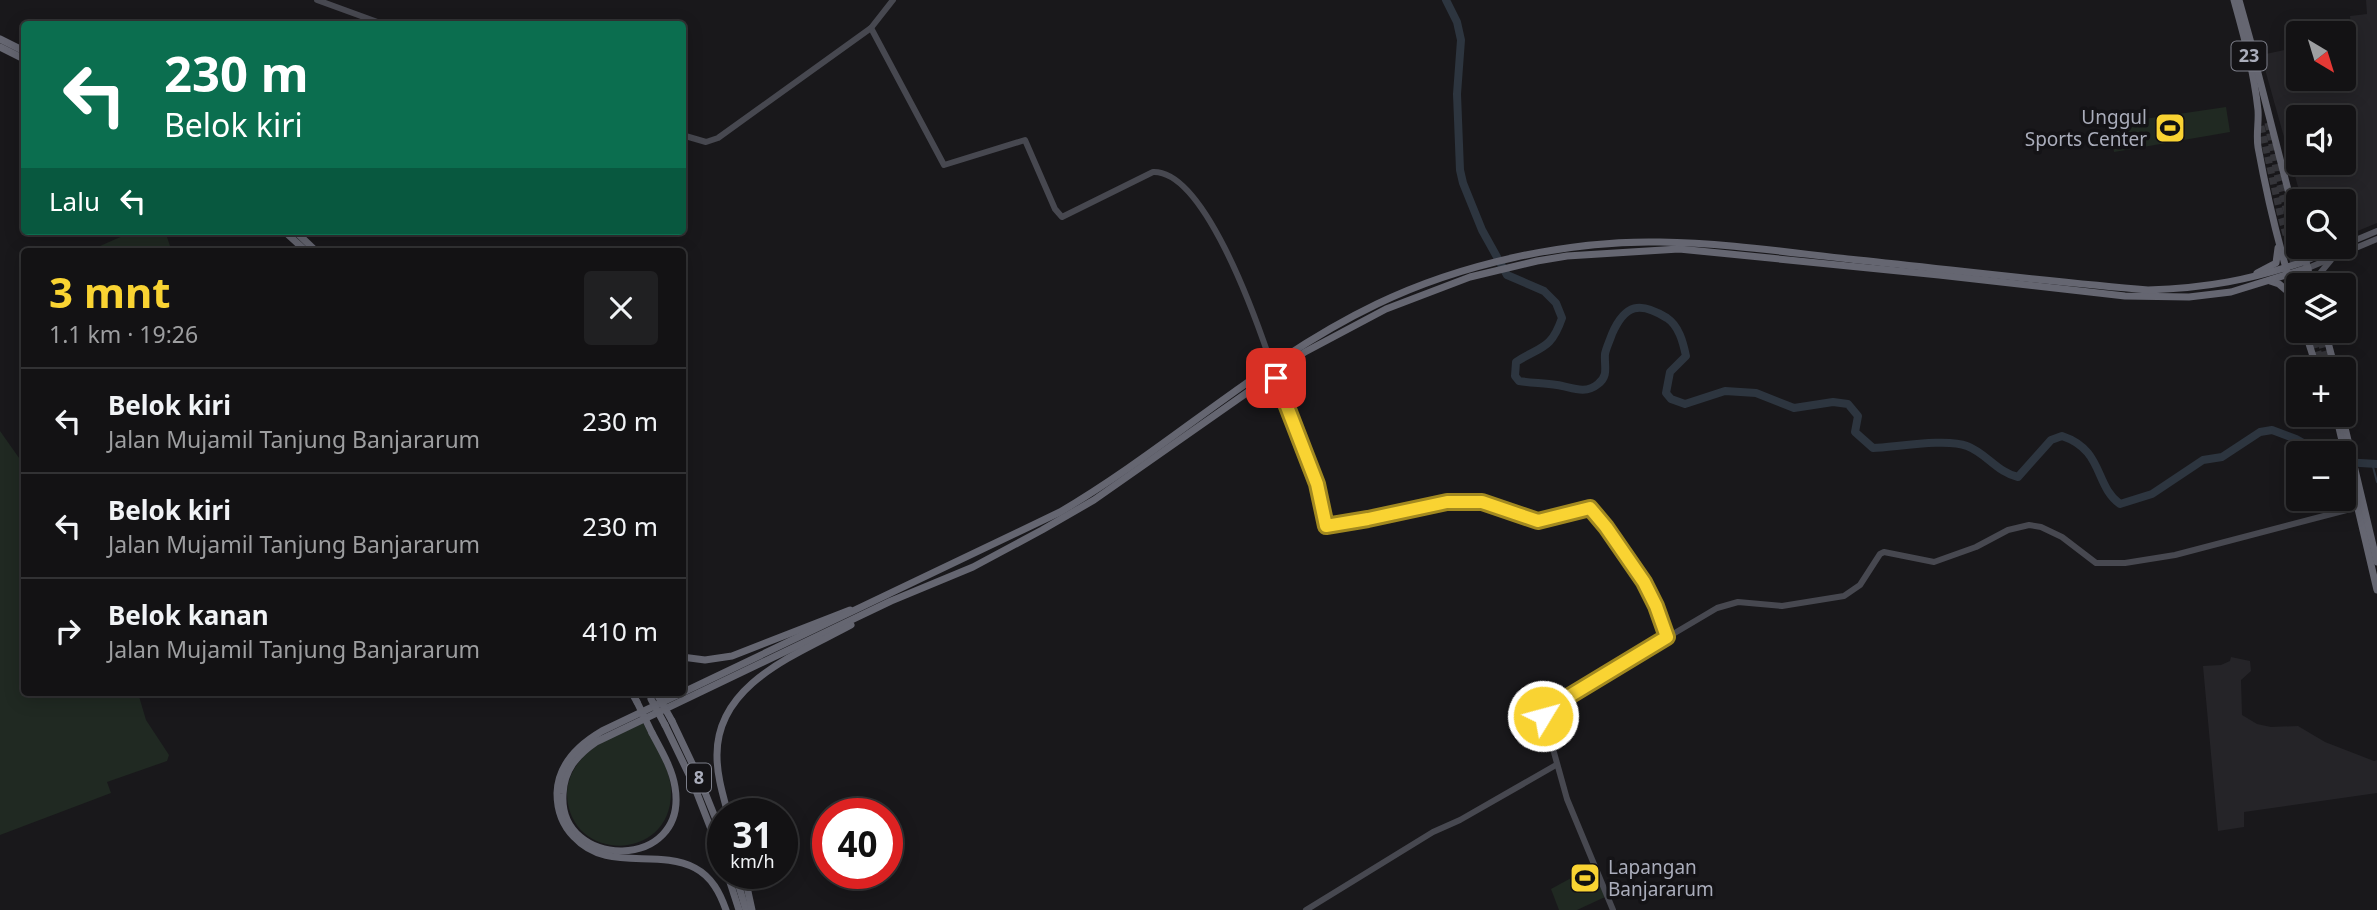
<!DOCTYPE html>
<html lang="id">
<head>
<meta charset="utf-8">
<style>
  body { margin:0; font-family:"Noto Sans",sans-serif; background:#202022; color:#f1f3f6; height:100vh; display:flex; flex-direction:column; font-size:26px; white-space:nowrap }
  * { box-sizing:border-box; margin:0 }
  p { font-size:23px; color:#9d9ea0 }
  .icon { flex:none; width:38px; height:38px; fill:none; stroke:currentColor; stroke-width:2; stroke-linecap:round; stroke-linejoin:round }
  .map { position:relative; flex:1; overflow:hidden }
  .drawer { position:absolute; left:21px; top:248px; width:665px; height:448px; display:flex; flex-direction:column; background:#131214; border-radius:7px; box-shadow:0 4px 18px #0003,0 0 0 2px #323234 }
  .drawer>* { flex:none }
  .top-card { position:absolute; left:21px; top:21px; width:665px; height:214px; border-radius:7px; box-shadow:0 4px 18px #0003,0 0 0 2px #323234; background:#0b6e4f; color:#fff; overflow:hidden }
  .needle { width:46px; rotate:142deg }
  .controls { position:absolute; left:2286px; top:21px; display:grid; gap:14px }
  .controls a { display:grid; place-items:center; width:70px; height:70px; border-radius:7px; background:#131214; box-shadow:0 4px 18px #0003,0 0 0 2px #323234; font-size:35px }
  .speed { position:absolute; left:707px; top:798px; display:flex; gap:14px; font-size:35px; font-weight:700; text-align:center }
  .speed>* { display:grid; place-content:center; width:91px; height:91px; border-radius:50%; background:#131214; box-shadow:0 4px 18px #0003,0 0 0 2px #323234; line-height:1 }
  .speed small { font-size:18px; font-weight:400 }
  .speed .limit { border:10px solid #d22; background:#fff; color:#111 }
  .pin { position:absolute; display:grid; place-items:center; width:60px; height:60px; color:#fff; margin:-30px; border-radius:14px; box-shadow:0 4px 10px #0006 }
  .me { position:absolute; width:77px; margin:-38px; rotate:53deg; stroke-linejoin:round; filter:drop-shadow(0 0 5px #0008) }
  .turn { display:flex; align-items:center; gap:24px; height:147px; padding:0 28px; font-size:32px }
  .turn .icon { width:91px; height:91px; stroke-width:2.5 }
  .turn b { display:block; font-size:49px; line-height:60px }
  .then { display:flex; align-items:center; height:66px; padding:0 28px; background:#0003; gap:14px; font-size:26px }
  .round { display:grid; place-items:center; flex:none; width:74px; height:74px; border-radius:7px; background:#202022 }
  .head { display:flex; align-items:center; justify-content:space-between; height:119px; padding:0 28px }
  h1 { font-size:42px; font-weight:700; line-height:52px; color:#f9d332 }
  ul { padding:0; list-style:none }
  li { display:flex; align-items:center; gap:21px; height:105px; padding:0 28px; border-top:2px solid #323234 }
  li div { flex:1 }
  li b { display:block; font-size:26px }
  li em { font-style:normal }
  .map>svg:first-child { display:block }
  .built { fill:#252428; fill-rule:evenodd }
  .green { fill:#202922 }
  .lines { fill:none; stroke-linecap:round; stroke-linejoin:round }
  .stream { stroke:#2d353f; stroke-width:2 }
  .river { stroke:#2d353f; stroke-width:8 }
  .highway-tunnel { stroke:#36363b; stroke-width:7; stroke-dasharray:7 3.5; stroke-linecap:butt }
  .secondary { stroke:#474850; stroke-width:6 }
  .primary { stroke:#55565f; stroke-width:6 }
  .highway { stroke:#656671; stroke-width:7 }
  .highway-bridge { stroke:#656671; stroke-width:7 }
  .route-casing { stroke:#a28920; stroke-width:18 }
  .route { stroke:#f9d332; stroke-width:12 }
  .labels { text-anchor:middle; stroke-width:7; stroke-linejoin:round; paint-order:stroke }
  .shield { fill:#141316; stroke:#7d7f8a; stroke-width:2 }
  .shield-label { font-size:18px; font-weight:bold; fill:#aaadbb }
  .poi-label { font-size:19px; fill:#aaadbb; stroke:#141316; text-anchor:end }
</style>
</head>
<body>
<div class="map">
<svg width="2377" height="910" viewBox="0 0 2377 910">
  <rect width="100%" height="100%" fill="#19181b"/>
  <!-- built -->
  <g class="built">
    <path d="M 2366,0 L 2377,0 L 2377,223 L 2343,237 L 2343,201 L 2302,201 L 2261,55 L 2298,47 L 2298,79 L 2343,79 L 2343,37 L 2352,34 L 2350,16 L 2367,14 ZM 2298,117 L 2343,117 L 2343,163 L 2298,163 Z"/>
    <path d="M 2231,657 L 2250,661 L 2251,671 L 2241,680 L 2242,715 L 2257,724 L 2271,727 L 2298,726 L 2325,742 L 2374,761 L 2377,760 L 2377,793 L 2244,812 L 2244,827 L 2218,831 L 2203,666 L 2221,665 L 2230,661 Z"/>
  </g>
  <!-- green -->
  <g class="green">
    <path d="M 2226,107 L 2230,132 L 2114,152 L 2110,124 Z"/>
    <path d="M 134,231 L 165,231 L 172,252 L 102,252 L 100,246 Z"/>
    <path d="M 0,431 L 24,465 L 24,693 L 138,693 L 146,720 L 169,755 L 167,761 L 107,782 L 111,793 L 0,835 Z"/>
    <path d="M 643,723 C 654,743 671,768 671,792 C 672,862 570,864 567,795 C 567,777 577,761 591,750 C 606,738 626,732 643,723 Z"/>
    <path d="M 1593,866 L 1605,897 L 1577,910 L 1559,910 L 1551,889 Z"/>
  </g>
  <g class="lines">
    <!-- stream -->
    <path class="stream" d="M 2372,463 L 2377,482"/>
    <!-- river -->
    <g class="river">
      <path d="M 1446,0 L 1457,22 L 1461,40 L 1457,94 L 1460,170 L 1463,183 L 1482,230 L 1507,275 L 1544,291 L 1556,303 L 1562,318 C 1551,350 1541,346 1516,362 L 1515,376 L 1519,381 C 1532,383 1544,383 1557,385 C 1571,387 1585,395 1598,384 C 1609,376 1604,366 1605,354 C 1606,348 1610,340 1612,334 C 1625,304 1640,301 1667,318 C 1679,326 1683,342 1686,356 L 1670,372 L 1666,393 L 1671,399 L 1685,404 L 1725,391 L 1756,393 L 1794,408 L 1833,402 L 1848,404 L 1858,416 L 1855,432 L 1873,448 C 1896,447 1947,438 1967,446 C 1986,453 1998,473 2018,477 L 2051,440 L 2062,436 C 2104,450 2094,485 2120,504 L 2152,494 L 2203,460 L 2222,457 L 2260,432 L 2272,430 L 2296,439 L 2321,453"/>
      <path d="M 2343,462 L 2377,464"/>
    </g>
    <!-- highway-tunnel -->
    <g class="highway-tunnel">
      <path d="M 2268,123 L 2277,174 L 2306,285"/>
      <path d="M 2261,126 L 2280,213 L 2300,285"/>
      <path d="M 2312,331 L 2323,369"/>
      <path d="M 2318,331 L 2328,367"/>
    </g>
    <!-- secondary -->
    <g class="secondary">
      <path d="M 317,0 L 383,24"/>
      <path d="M 871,28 L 944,165 L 1025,140 L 1055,209 L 1062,217 L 1153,172 C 1204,170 1255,316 1269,357"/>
      <path d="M 682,135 L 706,142 L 718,138 L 871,28 L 893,0"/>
      <path d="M 1276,378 L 1317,484 L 1326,525 L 1368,519 L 1447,502 L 1482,502 L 1538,521 L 1590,508 C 1613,533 1636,564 1651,595 C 1658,608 1662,623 1667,637"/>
      <path d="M 1306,910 L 1433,832 L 1460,820 L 1556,765"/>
      <path d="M 1613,910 L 1567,799 L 1543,713 L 1602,676 L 1717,608 L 1738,602 L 1782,606 L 1844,596 L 1860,585 L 1880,554 L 1884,552 L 1934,562 L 1976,547 L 2008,530 L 2029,525 L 2041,527 L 2062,537 L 2096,563 L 2125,563 L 2175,555 L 2358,507"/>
    </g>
    <!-- primary -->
    <g class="primary">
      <path d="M 2307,247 L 2314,253 L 2323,253"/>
      <path d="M 2306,261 L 2377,231"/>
      <path d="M 2308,268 L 2377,239"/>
      <path d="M 2314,285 L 2321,272 L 2331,260"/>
    </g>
    <!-- highway -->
    <g class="highway">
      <path d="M 2234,0 C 2244,36 2254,72 2258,110 C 2259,122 2256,134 2258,147 C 2268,202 2281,255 2298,308"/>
      <path d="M 2239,0 L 2251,43"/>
      <path d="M 0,39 L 24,51"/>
      <path d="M 0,47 L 24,59"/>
      <path d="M 2256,65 L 2298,229"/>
      <path d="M 284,231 L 307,252"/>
      <path d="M 295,231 L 317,252"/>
      <path d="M 2302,247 L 2312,285"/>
      <path d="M 2257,273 L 2276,263 L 2278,248"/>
      <path d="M 2270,281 L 2279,284 L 2292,295"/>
      <path d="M 2305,331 L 2317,369"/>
      <path d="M 2325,331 L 2335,369"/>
      <path d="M 2328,367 L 2329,369"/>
      <path d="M 2336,415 L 2377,590"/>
      <path d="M 2342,415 L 2377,562"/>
      <path d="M 682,657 L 705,660 L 732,656 L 850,610"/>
      <path d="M 632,693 L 637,702"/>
      <path d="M 672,721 L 700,780 L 723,837"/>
      <path d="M 665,725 L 693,783 L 723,860"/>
      <path d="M 652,733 C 661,750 672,768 675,787 C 689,872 558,870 563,794 C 564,770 577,755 596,742 L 891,601 L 973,567 L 1042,530 L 1094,500 L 1305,352 L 1386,309 L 1470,277 L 1537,261 L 1567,256 L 1679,249 L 1939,275 L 2125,296 L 2189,297 L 2231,292 L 2308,268"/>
      <path d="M 728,814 C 723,795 717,776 717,756 C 716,683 798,654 851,625"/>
      <path d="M 727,873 L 739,910"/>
      <path d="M 735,873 L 746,910"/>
      <path d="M 744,873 L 752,910"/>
      <path d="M 726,910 C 720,893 712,877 695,868 C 656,848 607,873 574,837 C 562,825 557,810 557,793 C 558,764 578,745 602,731 L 1060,512 C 1169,448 1262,359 1377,304 C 1460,264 1568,240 1660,242 C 1726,243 1792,253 1858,260 C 1954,270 2051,282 2148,290 C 2207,288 2250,280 2306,261"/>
    </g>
    <!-- highway-bridge -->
    <g class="highway-bridge">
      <path d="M 658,696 L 672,721"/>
      <path d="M 651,699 L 665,725"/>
      <path d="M 637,702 L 652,733"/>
    </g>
  </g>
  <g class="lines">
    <!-- route casing -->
    <g class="route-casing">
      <path id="route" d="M 1276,378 L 1317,484 L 1326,526 L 1368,519 L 1447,502 L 1482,502 L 1538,521 L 1590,508 L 1606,527 L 1644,582 L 1656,606 L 1667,637 L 1548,709 L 1543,716"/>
    </g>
    <!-- route -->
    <use href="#route" class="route"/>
  </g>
  <!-- icons -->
  <defs>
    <g id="stadium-square" transform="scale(1.575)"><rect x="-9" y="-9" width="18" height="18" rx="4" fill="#f9d332" stroke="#141316"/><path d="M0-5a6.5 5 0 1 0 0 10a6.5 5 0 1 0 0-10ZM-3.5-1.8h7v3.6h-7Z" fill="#111"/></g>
  </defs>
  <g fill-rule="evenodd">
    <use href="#stadium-square" x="2170" y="128"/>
    <use href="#stadium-square" x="1585" y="878"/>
  </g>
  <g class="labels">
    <!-- shield labels -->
    <g class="shield">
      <rect x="2231.5" y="41.5" width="35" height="29" rx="5"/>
      <rect x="687" y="763.5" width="24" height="29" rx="5"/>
    </g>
    <g class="shield-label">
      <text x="2249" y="62">23</text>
      <text x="699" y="784">8</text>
    </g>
    <!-- poi labels -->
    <g class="poi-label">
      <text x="2147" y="124">Unggul<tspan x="2147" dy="22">Sports Center</tspan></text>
      <text x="1608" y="874" text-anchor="start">Lapangan<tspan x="1608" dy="22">Banjararum</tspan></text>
    </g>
  </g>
</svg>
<div class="controls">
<a><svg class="needle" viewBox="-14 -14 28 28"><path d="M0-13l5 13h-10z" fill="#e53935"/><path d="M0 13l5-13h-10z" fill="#9d9ea0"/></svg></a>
<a><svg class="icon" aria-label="sound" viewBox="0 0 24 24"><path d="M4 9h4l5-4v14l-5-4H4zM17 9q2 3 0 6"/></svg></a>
<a><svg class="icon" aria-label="search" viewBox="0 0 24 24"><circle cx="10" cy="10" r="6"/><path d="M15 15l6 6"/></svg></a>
<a><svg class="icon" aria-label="layers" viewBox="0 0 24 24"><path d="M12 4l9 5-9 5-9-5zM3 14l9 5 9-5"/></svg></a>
<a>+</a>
<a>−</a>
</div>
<div class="speed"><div>31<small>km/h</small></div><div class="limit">40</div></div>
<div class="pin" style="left:1276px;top:378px;background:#d93025"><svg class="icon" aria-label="arrive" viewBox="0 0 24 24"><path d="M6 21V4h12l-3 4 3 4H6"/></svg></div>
<svg class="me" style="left:1543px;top:716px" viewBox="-20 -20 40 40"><circle r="17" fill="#f9d332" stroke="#fff" stroke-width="3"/><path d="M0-11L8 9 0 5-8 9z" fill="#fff"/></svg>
<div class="top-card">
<div class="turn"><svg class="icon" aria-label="left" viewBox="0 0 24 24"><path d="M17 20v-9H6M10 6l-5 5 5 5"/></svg><div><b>230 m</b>Belok kiri</div></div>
<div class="then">Lalu<svg class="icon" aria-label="left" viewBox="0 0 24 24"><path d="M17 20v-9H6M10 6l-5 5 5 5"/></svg></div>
</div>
<section class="drawer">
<div class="head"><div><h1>3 mnt</h1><p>1.1 km · 19:26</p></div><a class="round"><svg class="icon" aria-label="close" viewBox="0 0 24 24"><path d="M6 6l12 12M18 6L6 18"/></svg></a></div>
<ul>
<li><svg class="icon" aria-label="left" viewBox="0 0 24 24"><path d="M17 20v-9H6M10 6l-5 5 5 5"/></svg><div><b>Belok kiri</b><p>Jalan Mujamil Tanjung Banjararum</p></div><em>230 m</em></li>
<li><svg class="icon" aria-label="left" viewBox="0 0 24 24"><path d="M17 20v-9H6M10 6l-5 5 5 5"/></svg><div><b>Belok kiri</b><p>Jalan Mujamil Tanjung Banjararum</p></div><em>230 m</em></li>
<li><svg class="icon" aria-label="right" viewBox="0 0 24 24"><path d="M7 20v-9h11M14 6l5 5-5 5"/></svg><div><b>Belok kanan</b><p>Jalan Mujamil Tanjung Banjararum</p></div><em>410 m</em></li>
</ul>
</section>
</div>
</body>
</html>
